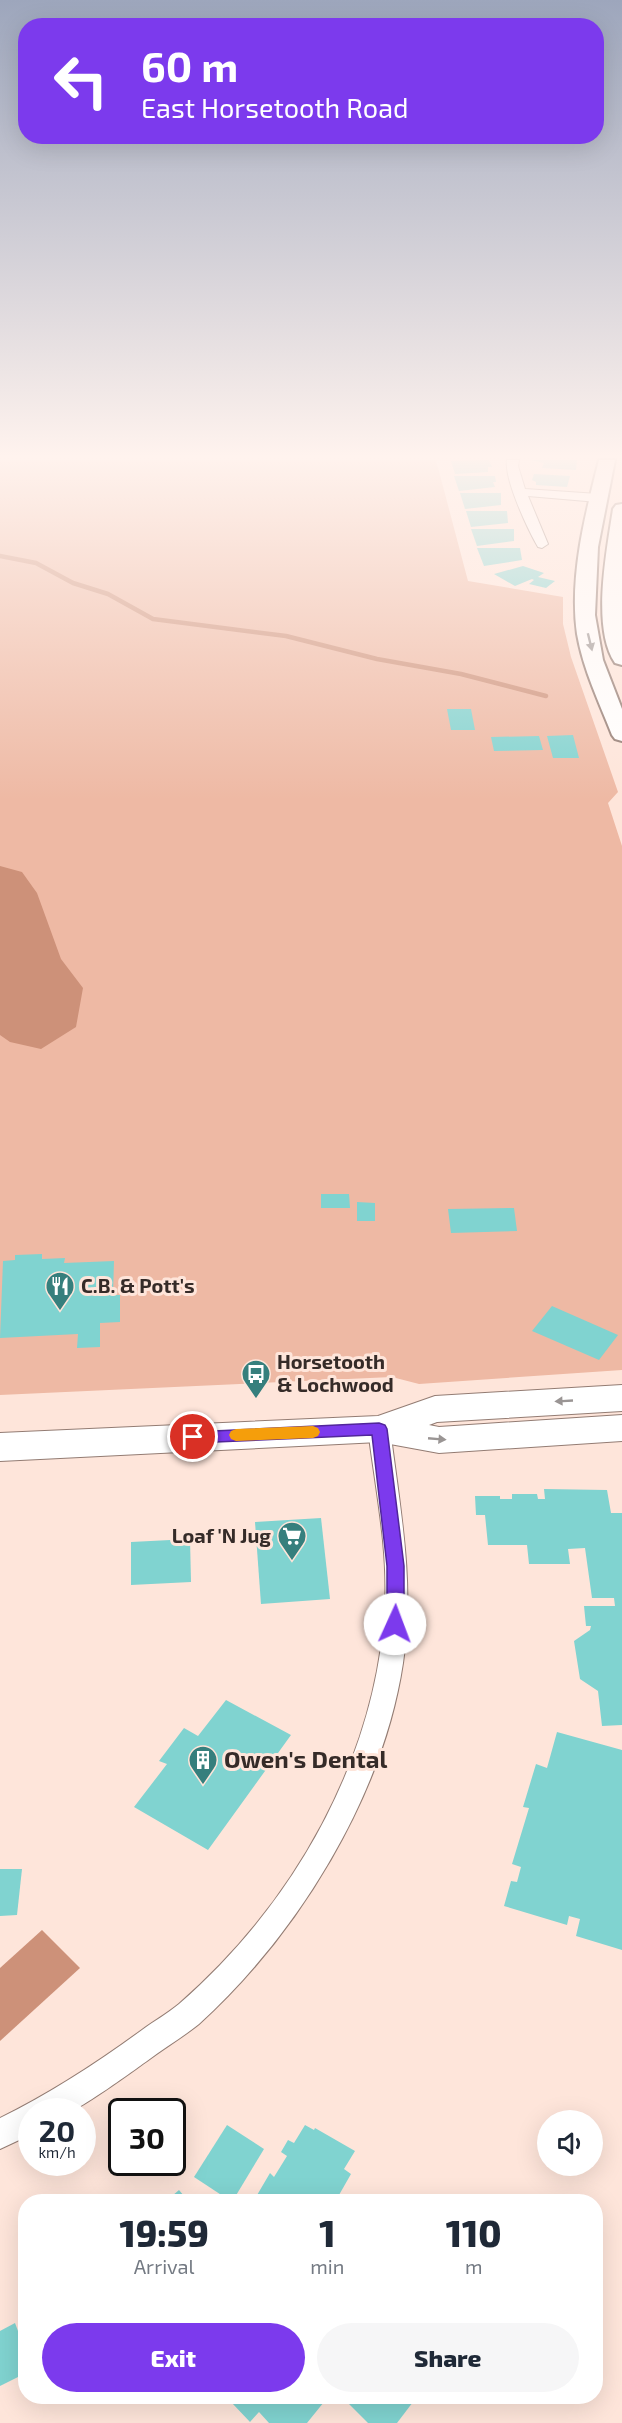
<!DOCTYPE html>
<html lang="en">
<head>
<meta charset="utf-8">
<style>
  body { margin:0; font-family:"Exo 2",sans-serif; background:#f6f6f7; color:#1f2937; height:100vh; display:flex; flex-direction:column; font-size:22px; white-space:nowrap }
  * { box-sizing:border-box; margin:0 }
  p { font-size:20px; color:#747a83 }
  .icon { flex:none; width:33px; height:33px; fill:none; stroke:currentColor; stroke-width:2; stroke-linecap:round; stroke-linejoin:round }
  .map { position:relative; flex:1; overflow:hidden }
  .panel { position:absolute; left:18px; top:2194px; width:585px; height:210px; display:flex; flex-direction:column; background:#fff; border-radius:24px; box-shadow:0 6px 24px #0002 }
  .panel>* { flex:none }
  .banner { position:absolute; left:18px; top:18px; width:586px; height:126px; border-radius:24px; box-shadow:0 6px 24px #0002; background:#7c3aed; color:#fff; overflow:hidden }
  .tools { position:absolute; left:537px; top:2110px; display:grid; gap:12px }
  .tools a { display:grid; place-items:center; width:66px; height:66px; border-radius:50%; background:#fff; box-shadow:0 6px 24px #0002; font-size:30px }
  .speed { position:absolute; left:18px; top:2098px; display:flex; gap:12px; font-size:30px; font-weight:700; text-align:center }
  .speed>* { display:grid; place-content:center; width:78px; height:78px; border-radius:50%; background:#fff; box-shadow:0 6px 24px #0002; line-height:1 }
  .speed small { font-size:15px; font-weight:400 }
  .speed .limit { border:3px solid #111; border-radius:9px; background:#fff; color:#111 }
  .pin { position:absolute; display:grid; place-items:center; width:51px; height:51px; color:#fff; margin:-26px; border:3px solid #fff; border-radius:50%; box-shadow:0 2px 6px #0007 }
  .me { position:absolute; width:66px; margin:-33px; rotate:2deg; stroke-linejoin:round; filter:drop-shadow(0 0 4px #0008) }
  .turn { display:flex; align-items:center; gap:21px; height:126px; padding:0 24px; font-size:27px }
  .turn .icon { width:78px; height:78px; stroke-width:2.5 }
  .turn b { display:block; font-size:42px; line-height:51px }
  .eta { display:flex; justify-content:space-evenly; align-items:center; height:102px; text-align:center }
  .eta b { font-size:36px; font-weight:800; line-height:42px }
  .action { display:flex; gap:12px; margin-top:auto; padding:12px 24px }
  .action a { flex:1; height:69px; border-radius:36px; background:#7c3aed; color:#fff; font-size:24px; font-weight:800; line-height:69px; text-align:center }
  .action a+a { background:#f6f6f7; color:#1f2937 }
  .map>svg:first-child { display:block }
  .green { fill:#eeb9a4 }
  .water { fill:#cd9179 }
  .lines { fill:none; stroke-linecap:round; stroke-linejoin:round }
  .stream { stroke:#cd9179; stroke-width:4.5 }
  .building { fill:#80d3d0 }
  .minor-casing { stroke:#937c73; stroke-width:2 }
  .secondary-casing { stroke:#937c73; stroke-width:4 }
  .primary-casing { stroke:#937c73; stroke-width:2 }
  .minor { fill:#fff; fill-rule:evenodd }
  .secondary { fill:#fff; fill-rule:evenodd }
  .primary { fill:#fff; fill-rule:evenodd }
  .oneway { fill:#9a9594 }
  .route { fill:#7c3aed; stroke:#51269a; stroke-width:1.5 }
  .slow { fill:#f59e0b }
  .labels { text-anchor:middle; stroke-width:6; stroke-linejoin:round; paint-order:stroke }
  .poi-label { font-size:20px; font-weight:bold; fill:#352b28; stroke:#fee5da; text-anchor:start }
  .near-poi-label { font-size:24px; font-weight:bold; fill:#352b28; stroke:#fee5da; text-anchor:start }
</style>
</head>
<body>
<div class="map">
<svg width="622" height="2423" viewBox="0 0 622 2423">
  <rect width="100%" height="100%" fill="#fee5da"/>
  <!-- green -->
  <path class="green" d="M 0,460 L 436,460 L 468,581 L 563,597 L 563,624 L 571,657 L 618,792 L 608,803 L 622,846 L 622,1370 L 419,1384 L 392,1377 L 0,1395 Z"/>
  <!-- water -->
  <g class="water">
    <path d="M 0,866 L 22,872 L 37,893 L 61,959 L 83,988 L 76,1027 L 41,1049 L 10,1042 L 0,1035 Z"/>
    <path d="M 42,1930 L 80,1968 L 0,2041 L 0,1968 Z"/>
  </g>
  <g class="lines">
    <!-- stream -->
    <path class="stream" d="M 0,556 L 36,563 L 73,583 L 108,594 L 153,619 L 286,636 L 377,659 L 461,674 L 546,696"/>
  </g>
  <!-- building -->
  <g class="building">
    <path d="M 489,460 L 492,467 L 488,467 L 488,472 L 455,474 L 451,461 Z"/>
    <path d="M 531,460 L 577,460 L 576,470 L 542,468 L 544,463 Z"/>
    <path d="M 534,474 L 570,476 L 567,487 L 536,485 L 536,482 L 532,480 Z"/>
    <path d="M 454,476 L 495,476 L 496,482 L 493,482 L 495,487 L 459,491 Z"/>
    <path d="M 460,493 L 501,493 L 501,505 L 465,509 Z"/>
    <path d="M 466,511 L 507,511 L 508,523 L 471,527 Z"/>
    <path d="M 471,529 L 514,529 L 514,541 L 477,546 Z"/>
    <path d="M 477,548 L 520,548 L 522,560 L 484,566 Z"/>
    <path d="M 523,566 L 544,573 L 538,577 L 555,581 L 546,588 L 529,584 L 534,580 L 532,579 L 515,586 L 494,574 Z"/>
    <path d="M 447,709 L 471,709 L 475,730 L 451,730 Z"/>
    <path d="M 573,735 L 579,758 L 553,758 L 547,736 Z"/>
    <path d="M 539,736 L 543,750 L 494,751 L 491,737 Z"/>
    <path d="M 321,1194 L 349,1194 L 350,1208 L 321,1208 Z"/>
    <path d="M 357,1202 L 375,1203 L 375,1221 L 357,1221 Z"/>
    <path d="M 514,1208 L 517,1231 L 451,1233 L 448,1209 Z"/>
    <path d="M 42,1254 L 42,1259 L 65,1258 L 64,1263 L 114,1261 L 113,1295 L 120,1295 L 120,1322 L 100,1323 L 100,1347 L 77,1348 L 78,1334 L 0,1338 L 3,1261 L 15,1260 L 15,1255 Z"/>
    <path d="M 552,1306 L 618,1335 L 599,1360 L 532,1331 Z"/>
    <path d="M 544,1489 L 607,1490 L 611,1513 L 622,1513 L 622,1725 L 602,1726 L 598,1691 L 580,1679 L 574,1641 L 590,1630 L 591,1626 L 586,1626 L 584,1606 L 615,1606 L 614,1598 L 592,1598 L 585,1548 L 568,1549 L 570,1564 L 529,1564 L 527,1545 L 488,1545 L 485,1515 L 476,1515 L 475,1496 L 500,1496 L 500,1499 L 512,1499 L 512,1494 L 537,1494 L 538,1499 L 545,1499 Z"/>
    <path d="M 321,1518 L 330,1599 L 261,1604 L 255,1522 Z"/>
    <path d="M 190,1539 L 191,1582 L 131,1585 L 131,1542 Z"/>
    <path d="M 226,1700 L 291,1735 L 208,1850 L 134,1807 L 167,1764 L 159,1761 L 184,1728 L 198,1736 Z"/>
    <path d="M 557,1732 L 622,1750 L 622,1950 L 576,1936 L 580,1919 L 569,1916 L 567,1925 L 504,1906 L 511,1881 L 517,1882 L 521,1867 L 512,1864 L 529,1808 L 523,1807 L 536,1764 L 547,1768 Z"/>
    <path d="M 0,1869 L 22,1869 L 17,1915 L 0,1916 Z"/>
    <path d="M 227,2125 L 264,2149 L 232,2202 L 194,2177 Z"/>
    <path d="M 305,2125 L 314,2130 L 315,2128 L 355,2151 L 344,2169 L 351,2174 L 335,2202 L 253,2202 L 270,2173 L 274,2177 L 287,2156 L 281,2152 L 288,2140 L 294,2143 Z"/>
    <path d="M 179,2190 L 189,2202 L 165,2202 Z"/>
    <path d="M 15,2323 L 26,2352 L 26,2373 L 0,2386 L 0,2331 Z"/>
    <path d="M 231,2397 L 328,2397 L 307,2423 L 269,2423 L 259,2412 L 250,2422 L 232,2403 L 235,2400 Z"/>
    <path d="M 351,2397 L 408,2397 L 413,2402 L 397,2423 L 368,2423 L 347,2402 Z"/>
  </g>
  <g class="lines">
    <!-- minor casing -->
    <g class="minor-casing">
      <g id="minor">
        <path d="M 507,460 L 519,460 L 518,466 L 525,489 L 598,494 L 604,498 L 598,502 L 528,496 L 548,544 L 542,548 L 538,547 C 528,530 504,479 507,460 Z"/>
        <path d="M 379,1421 L 387,1423 L 390,1429 C 400,1508 415,1584 403,1663 C 383,1796 298,1934 199,2024 C 183,2037 164,2048 147,2061 C 134,2070 80,2110 68,2112 C 56,2114 43,2112 32,2112 L 32,2134 L 0,2149 L 0,2118 C 49,2094 97,2063 142,2030 C 154,2021 167,2014 179,2004 C 294,1904 377,1758 385,1605 C 388,1546 375,1487 368,1429 L 371,1423 Z"/>
      </g>
    </g>
    <!-- secondary casing -->
    <g class="secondary-casing">
      <g id="secondary">
        <path d="M 599,460 L 615,460 L 598,547 L 595,615 L 603,660 L 622,709 L 622,741 L 615,739 L 612,735 C 599,702 583,669 577,634 C 569,577 585,515 599,460 Z"/>
        <path d="M 622,504 L 622,665 L 615,663 C 591,628 607,549 613,509 L 616,505 Z"/>
      </g>
    </g>
    <!-- primary casing -->
    <g class="primary-casing">
      <path id="primary" d="M 622,1385 L 622,1411 L 437,1422 L 429,1425 L 439,1427 L 622,1415 L 622,1441 L 439,1453 L 379,1442 L 0,1461 L 0,1433 L 378,1416 L 435,1396 Z"/>
    </g>
    <!-- minor -->
    <use href="#minor" class="minor"/>
    <!-- secondary -->
    <use href="#secondary" class="secondary"/>
    <!-- primary -->
    <use href="#primary" class="primary"/>
  </g>
  <!-- one-way arrows -->
  <defs><path id="oneway-solid" d="M-6-.8H1V-3.2L6.5 0L1 3.2V.8H-6Z" transform="scale(1.5)"/></defs>
  <g class="oneway">
    <use href="#oneway-solid" transform="translate(590 642) rotate(76)"/>
    <use href="#oneway-solid" transform="translate(564 1401) rotate(177)"/>
    <use href="#oneway-solid" transform="translate(437 1439) rotate(5)"/>
  </g>
  <!-- sky -->
  <linearGradient id="sky" x2="0" y2="1"><stop stop-color="#9da6bc"/><stop offset="0.57" stop-color="#fff3ee"/><stop offset="1" stop-color="#fff3ee" stop-opacity="0"/></linearGradient>
  <rect width="622" height="800" fill="url(#sky)"/>
  <!-- route -->
  <path class="route" d="M 379,1423 L 385,1425 L 387,1429 L 404,1566 L 404,1624 L 401,1629 L 395,1631 L 389,1629 L 387,1624 L 387,1566 L 372,1435 L 193,1443 L 188,1441 L 185,1437 L 188,1433 L 193,1432 Z"/>
  <!-- slow -->
  <path class="slow" d="M 313,1426 L 318,1428 L 320,1432 L 318,1436 L 313,1438 L 236,1441 L 231,1439 L 229,1435 L 231,1431 L 236,1429 Z"/>
  <!-- icons -->
  <defs>
    <g id="restaurant-pin" transform="scale(1.5)"><path d="M0 17L-7.5 6A9.5 9.5 0 1 1 7.5 6Z" fill="#367f7d" stroke="#fee5da"/><path d="M-5-6h1v4h1v-4h1v4h1v-4h1v5L-1.5 .5V6h-2V.5L-5-1ZM5-6V6H3V1.5H1.5Q1.5-4 5-6Z" fill="#fff"/></g>
    <g id="bus-pin" transform="scale(1.5)"><path d="M0 17L-7.5 6A9.5 9.5 0 1 1 7.5 6Z" fill="#367f7d" stroke="#fee5da"/><path d="M-5-6H5V4H4V6H2V4H-2V6H-4V4H-5ZM-3.5-4V0h7V-4ZM-3.5 1.2v1.5H-2V1.2ZM2 1.2v1.5H3.5V1.2Z" fill="#fff"/></g>
    <g id="supermarket-pin" transform="scale(1.5)"><path d="M0 17L-7.5 6A9.5 9.5 0 1 1 7.5 6Z" fill="#367f7d" stroke="#fee5da"/><path d="M-6-5.5h2.5l.6 2H6L4.5 2H-2.5L-4.4-4H-6ZM-1.5 3.2a1.3 1.3 0 1 0 .1 0ZM3 3.2a1.3 1.3 0 1 0 .1 0Z" fill="#fff"/></g>
    <g id="building-pin" transform="scale(1.5)"><path d="M0 17L-7.5 6A9.5 9.5 0 1 1 7.5 6Z" fill="#367f7d" stroke="#fee5da"/><path d="M-4-6H4V6H1V3H-1V6H-4ZM-2.5-4.3h1.7v1.8h-1.7ZM.8-4.3h1.7v1.8H.8ZM-2.5-1h1.7V.8h-1.7ZM.8-1h1.7V.8H.8Z" fill="#fff"/></g>
  </defs>
  <g fill-rule="evenodd">
    <use href="#restaurant-pin" x="60" y="1286"/>
    <use href="#bus-pin" x="256" y="1374"/>
    <use href="#supermarket-pin" x="292" y="1536"/>
    <use href="#building-pin" x="203" y="1760"/>
  </g>
  <g class="labels">
    <!-- poi labels -->
    <g class="poi-label">
      <text x="81" y="1293">C.B. &amp; Pott's</text>
      <text x="277" y="1369">Horsetooth<tspan x="277" dy="23">&amp; Lochwood</tspan></text>
      <text x="271" y="1543" text-anchor="end">Loaf 'N Jug</text>
    </g>
    <!-- near-poi labels -->
    <g class="near-poi-label">
      <text x="224" y="1768">Owen's Dental</text>
    </g>
  </g>
</svg>
<div class="tools">
<a><svg class="icon" aria-label="sound" viewBox="0 0 24 24"><path d="M4 9h4l5-4v14l-5-4H4zM17 9q2 3 0 6"/></svg></a>
</div>
<div class="speed"><div>20<small>km/h</small></div><div class="limit">30</div></div>
<div class="pin" style="left:193px;top:1437px;background:#d93025"><svg class="icon" aria-label="arrive" viewBox="0 0 24 24"><path d="M6 21V4h12l-3 4 3 4H6"/></svg></div>
<svg class="me" style="left:395px;top:1624px" viewBox="-20 -20 40 40"><circle r="19" fill="#fff"/><path d="M0-13L10 11 0 6-10 11z" fill="#7c3aed"/></svg>
<div class="banner">
<div class="turn"><svg class="icon" aria-label="left" viewBox="0 0 24 24"><path d="M17 20v-9H6M10 6l-5 5 5 5"/></svg><div><b>60 m</b>East Horsetooth Road</div></div>
</div>
<section class="panel">
<div class="eta">
<div><b>19:59</b><p>Arrival</p></div>
<div><b>1</b><p>min</p></div>
<div><b>110</b><p>m</p></div>
</div>
<div class="action"><a>Exit</a><a>Share</a></div>
</section>
</div>
</body>
</html>
